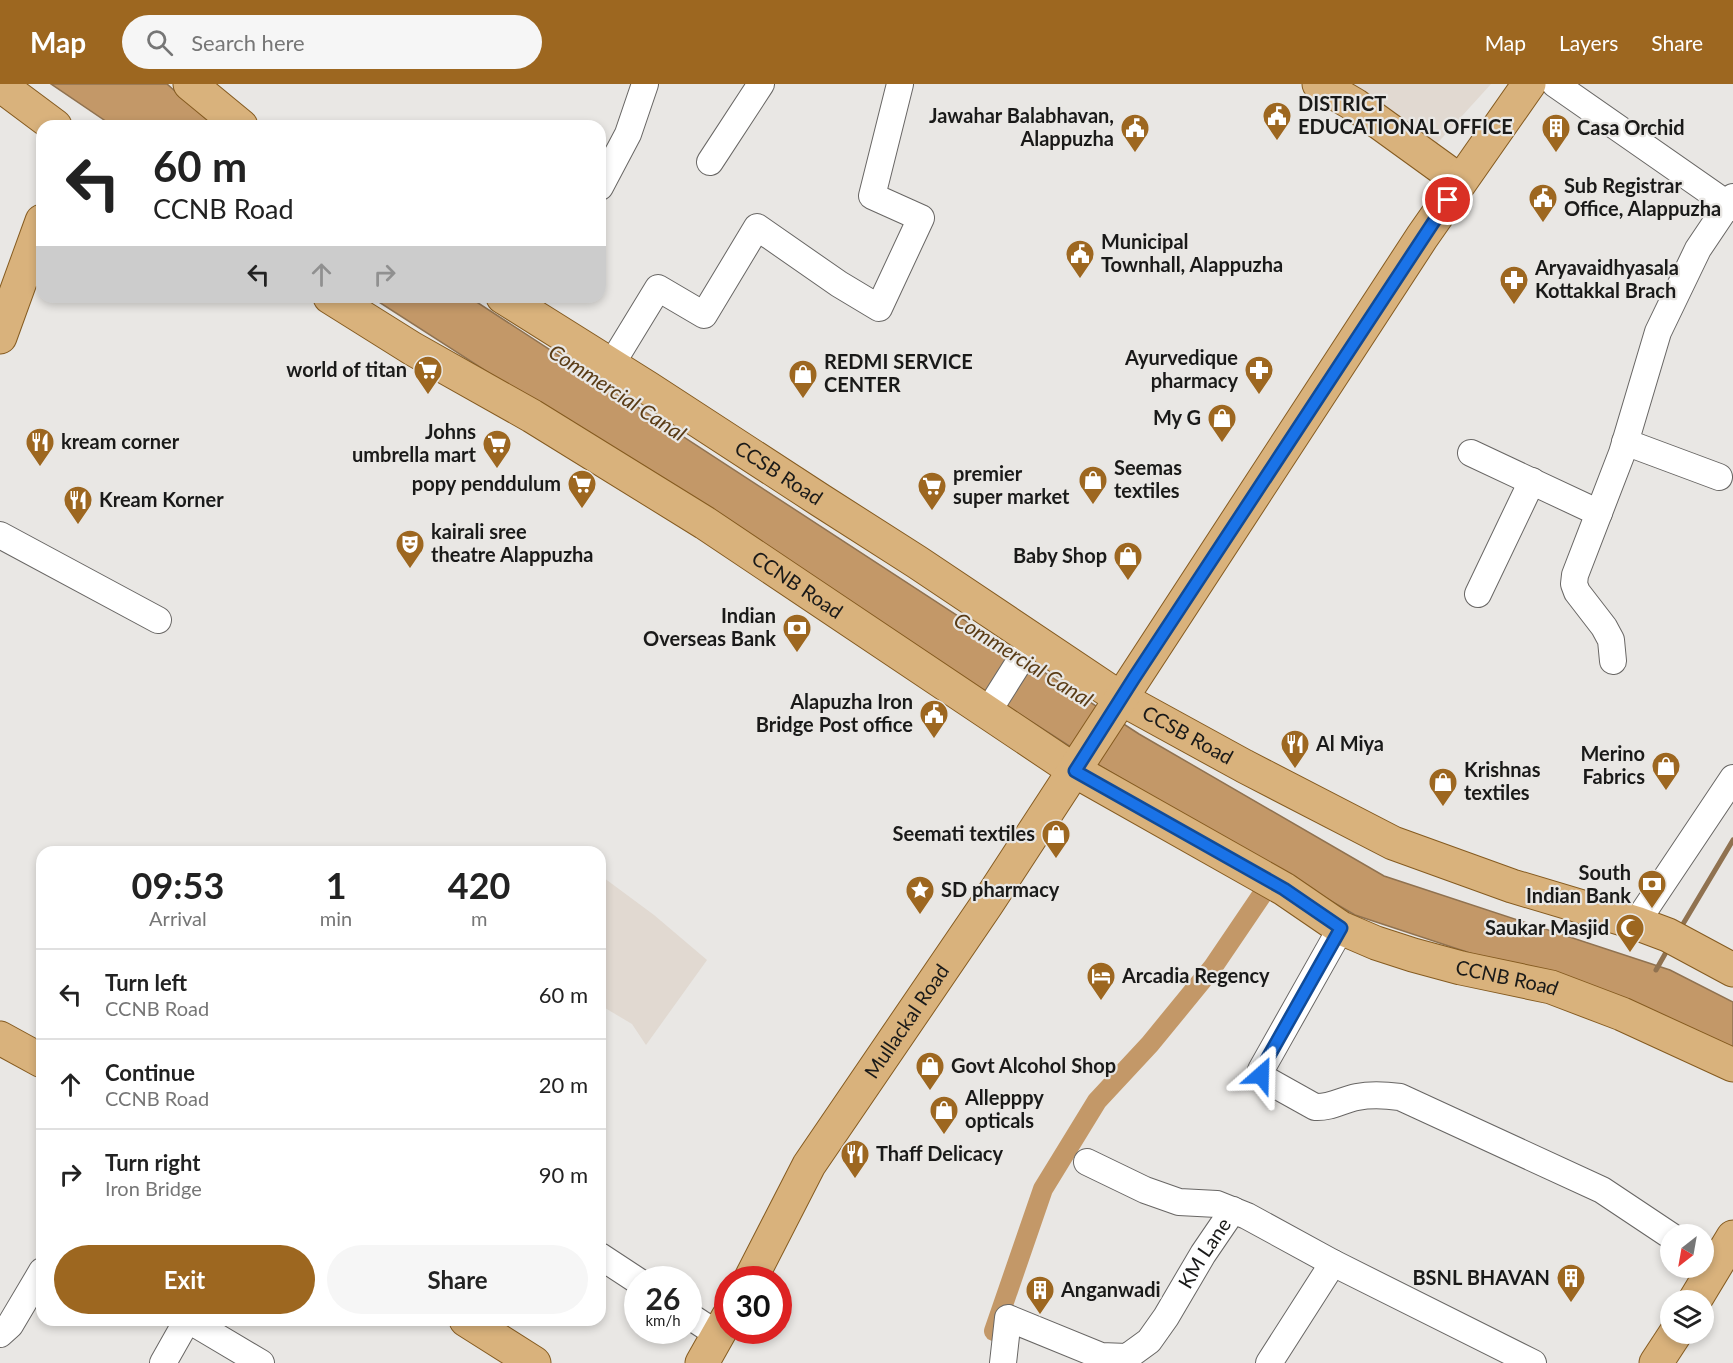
<!DOCTYPE html>
<html lang="en">
<head>
<meta charset="utf-8">
<style>
  body { margin:0; font-family:Lato,sans-serif; background:#f6f6f6; color:#222; height:100vh; display:flex; flex-direction:column; font-size:22px; white-space:nowrap }
  * { box-sizing:border-box; margin:0 }
  p { font-size:20px; color:#767676 }
  .icon { flex:none; width:33px; height:33px; fill:none; stroke:currentColor; stroke-width:2; stroke-linecap:round; stroke-linejoin:round }
  .map { position:relative; flex:1; overflow:hidden }
  .side { position:absolute; left:36px; top:762px; width:570px; height:480px; display:flex; flex-direction:column; background:#fff; border-radius:18px; box-shadow:0 3px 9px #0003 }
  .side>* { flex:none }
  .hud { position:absolute; left:36px; top:36px; width:570px; height:183px; border-radius:18px; box-shadow:0 3px 9px #0003; background:#fff; color:#222; overflow:hidden }
  .needle { width:39px; rotate:211deg }
  .fabs { position:absolute; left:1660px; top:1140px; display:grid; gap:12px }
  .fabs a { display:grid; place-items:center; width:54px; height:54px; border-radius:50%; background:#fff; box-shadow:0 3px 9px #0003; font-size:30px }
  .speed { position:absolute; left:624px; top:1182px; display:flex; gap:12px; font-size:30px; font-weight:700; text-align:center }
  .speed>* { display:grid; place-content:center; width:78px; height:78px; border-radius:50%; background:#fff; box-shadow:0 3px 9px #0003; line-height:1 }
  .speed small { font-size:15px; font-weight:400 }
  .speed .limit { border:9px solid #d22; background:#fff; color:#111 }
  .pin { position:absolute; display:grid; place-items:center; width:51px; height:51px; color:#fff; margin:-26px; border:3px solid #fff; border-radius:50%; box-shadow:0 2px 6px #0007 }
  .me { position:absolute; width:66px; margin:-33px; rotate:25deg; stroke-linejoin:round; filter:drop-shadow(0 0 4px #0008) }
  .turn { display:flex; align-items:center; gap:21px; height:126px; padding:0 18px; font-size:27px }
  .turn .icon { width:78px; height:78px; stroke-width:2.5 }
  .turn b { display:block; font-size:42px; line-height:51px }
  .lanes { display:flex; align-items:center; height:57px; padding:0 18px; background:#0003; justify-content:center; gap:30px; direction:ltr }
  .lanes .off { opacity:.35 }
  .eta { display:flex; justify-content:space-evenly; align-items:center; height:102px; text-align:center }
  .eta b { font-size:36px; font-weight:700; line-height:42px }
  .primary-button { display:flex; gap:12px; margin-top:auto; padding:12px 18px }
  .primary-button a { flex:1; height:69px; border-radius:36px; background:#9d6720; color:#fff; font-size:24px; font-weight:700; line-height:69px; text-align:center }
  .primary-button a+a { background:#f6f6f6; color:#222 }
  ul { padding:0; list-style:none }
  li { display:flex; align-items:center; gap:18px; height:90px; padding:0 18px; border-top:2px solid #e0e0e0 }
  li div { flex:1 }
  li b { display:block; font-size:22px }
  li em { font-style:normal }
  header { display:flex; align-items:center; gap:36px; box-sizing:border-box; height:84px; padding:0 30px; background:#9d6720; color:#fff }
  header strong { font-size:28px }
  nav { display:flex; gap:33px; margin-inline-start:auto; font-size:21px }
  .search { width:420px; height:54px; background:#f6f6f6; display:flex; align-items:center; gap:15px; box-sizing:border-box; padding:0 21px; border-radius:33px; color:#767676; font-size:22px }
  .map>svg:first-child { display:block }
  .built { fill:#e1d9d1 }
  .water { fill:#c39868; stroke:#907250; stroke-width:1.5 }
  .lines { fill:none; stroke-linecap:round; stroke-linejoin:round }
  .stream { stroke:#907250; stroke-width:5 }
  .canal { stroke:#c39868; stroke-width:20 }
  .minor-casing { stroke:#686664; stroke-width:28 }
  .major-casing { stroke:#855b20; stroke-width:35 }
  .minor { stroke:#fff; stroke-width:26 }
  .major { stroke:#d9b27c; stroke-width:33 }
  .route-casing { stroke:#114b97; stroke-width:15 }
  .route { stroke:#1a73e8; stroke-width:10 }
  .labels { text-anchor:middle; stroke-width:4.5; stroke-linejoin:round; paint-order:stroke }
  .poi-label { font-size:20px; font-weight:bold; fill:#1a1a19; stroke:#e9e7e4; text-anchor:start }
  .street-label { font-size:20px; fill:#1a1a19; stroke:#e9e7e4 }
  .water-label { font-size:21px; font-style:italic; fill:#5a3c16; stroke:#e9e7e4 }
</style>
</head>
<body>
<header>
<strong>Map</strong>
<div class="search"><svg class="icon" aria-label="search" viewBox="0 0 24 24"><circle cx="10" cy="10" r="6"/><path d="M15 15l6 6"/></svg>Search here</div>
<nav><a>Map</a><a>Layers</a><a>Share</a></nav>
</header>
<div class="map">
<svg width="1733" height="1279" viewBox="0 0 1733 1279">
  <rect width="100%" height="100%" fill="#e9e7e4"/>
  <!-- built -->
  <g class="built">
    <path d="M 1329,0 L 1491,0 L 1432,65 Z"/>
    <path d="M 600,791 L 654,831 L 707,876 L 646,961 L 632,940 L 600,921 Z"/>
  </g>
  <!-- water -->
  <g class="water">
    <path d="M 51,0 L 167,0 L 214,42 L 113,42 Z"/>
    <path d="M 371,213 L 469,213 L 1139,650 L 1384,792 L 1670,886 L 1733,918 L 1733,971 L 1621,919 L 1355,831 L 1102,683 Z"/>
  </g>
  <g class="lines">
    <!-- stream -->
    <g class="stream">
      <path d="M 1680,845 L 1733,756"/>
      <path d="M 1656,886 L 1669,863"/>
    </g>
    <!-- canal -->
    <path class="canal" d="M 994,1247 L 1043,1105 L 1097,1017 L 1150,960 L 1213,883 L 1276,790"/>
    <!-- minor casing -->
    <g class="minor-casing">
      <g id="minor">
        <path d="M 1555,0 L 1733,124"/>
        <path d="M 710,78 L 761,0"/>
        <path d="M 600,103 L 628,50 L 645,0"/>
        <path d="M 611,281 L 658,204 L 704,231 L 757,143 L 839,200 L 879,224 L 921,134 L 872,112 L 900,0"/>
        <path d="M 1625,358 L 1719,393"/>
        <path d="M 1471,369 L 1599,429"/>
        <path d="M 0,451 L 158,536"/>
        <path d="M 1478,510 L 1532,397"/>
        <path d="M 1613,577 L 1611,556 L 1604,543 L 1577,508 L 1574,500 L 1575,491 L 1622,369 L 1658,248 L 1698,165 L 1733,113"/>
        <path d="M 987,629 L 1033,556"/>
        <path d="M 1636,839 L 1733,694"/>
        <path d="M 1341,844 L 1261,986 L 1261,991 L 1263,994 L 1315,1023 C 1330,1024 1342,1016 1357,1013 C 1372,1010 1385,1011 1400,1013 L 1602,1106 L 1671,1152"/>
        <path d="M 1087,1078 L 1145,1106 L 1179,1118 L 1217,1120 L 1247,1132 L 1333,1179 L 1533,1279"/>
        <path d="M 600,1172 L 638,1197"/>
        <path d="M 688,1231 L 717,1250"/>
        <path d="M 0,1250 L 10,1241 L 42,1187"/>
        <path d="M 163,1279 L 185,1240 L 188,1238 L 192,1238 L 261,1279"/>
        <path id="s1" d="M 1003,1279 L 1008,1234 L 1101,1272 L 1127,1273 L 1149,1257 L 1166,1233 L 1203,1170 L 1233,1126"/>
        <path d="M 1269,1279 L 1333,1179"/>
      </g>
    </g>
    <!-- major casing -->
    <g class="major-casing">
      <g id="major">
        <path d="M 190,0 L 241,42"/>
        <path d="M 1319,0 L 1355,21 L 1460,97"/>
        <path d="M 0,1 L 55,42"/>
        <path id="s2" d="M 330,213 L 413,265 L 532,332 L 705,439 L 1075,687 L 1284,805 L 1341,844 L 1376,859 L 1413,871 L 1461,884 L 1551,903 L 1622,930 L 1733,981"/>
        <path id="s3" d="M 503,213 L 648,304 L 820,416 L 917,478 L 1120,614 L 1244,682 L 1393,759 L 1512,802 L 1636,839 L 1668,851 L 1733,886"/>
        <path d="M 0,253 L 42,137"/>
        <path d="M 0,954 L 42,977"/>
        <path id="s4" d="M 750,1196 L 809,1081 L 987,820 L 1422,153 L 1529,0"/>
        <path d="M 1695,1216 L 1733,1153"/>
        <path d="M 466,1236 L 534,1279"/>
        <path d="M 702,1279 L 728,1233"/>
        <path d="M 1656,1279 L 1675,1250"/>
      </g>
    </g>
    <!-- minor -->
    <use href="#minor" class="minor"/>
    <!-- major -->
    <use href="#major" class="major"/>
  </g>
  <g class="lines">
    <!-- route casing -->
    <g class="route-casing">
      <path id="route" d="M 1261,991 L 1261,986 L 1341,844 L 1284,805 L 1075,687 L 1134,594 L 1448,116"/>
    </g>
    <!-- route -->
    <use href="#route" class="route"/>
  </g>
  <!-- icons -->
  <defs>
    <g id="civic-pin" transform="scale(1.5)"><path d="M0 17L-7.5 6A9.5 9.5 0 1 1 7.5 6Z" fill="#9d6720" stroke="#e9e7e4"/><path d="M-.6-6.5H3V-4.5H.6V-3L4-1V1h2V6H-6V1h2V-1L-.6-3ZM-1.2 2.5V6h2.4V2.5Z" fill="#fff"/></g>
    <g id="building-pin" transform="scale(1.5)"><path d="M0 17L-7.5 6A9.5 9.5 0 1 1 7.5 6Z" fill="#9d6720" stroke="#e9e7e4"/><path d="M-4-6H4V6H1V3H-1V6H-4ZM-2.5-4.3h1.7v1.8h-1.7ZM.8-4.3h1.7v1.8H.8ZM-2.5-1h1.7V.8h-1.7ZM.8-1h1.7V.8H.8Z" fill="#fff"/></g>
    <g id="pharmacy-pin" transform="scale(1.5)"><path d="M0 17L-7.5 6A9.5 9.5 0 1 1 7.5 6Z" fill="#9d6720" stroke="#e9e7e4"/><path d="M-2-6h4v4h4v4h-4v4h-4v-4h-4v-4h4Z" fill="#fff"/></g>
    <g id="supermarket-pin" transform="scale(1.5)"><path d="M0 17L-7.5 6A9.5 9.5 0 1 1 7.5 6Z" fill="#9d6720" stroke="#e9e7e4"/><path d="M-6-5.5h2.5l.6 2H6L4.5 2H-2.5L-4.4-4H-6ZM-1.5 3.2a1.3 1.3 0 1 0 .1 0ZM3 3.2a1.3 1.3 0 1 0 .1 0Z" fill="#fff"/></g>
    <g id="shop-pin" transform="scale(1.5)"><path d="M0 17L-7.5 6A9.5 9.5 0 1 1 7.5 6Z" fill="#9d6720" stroke="#e9e7e4"/><path d="M-5-2.5h2.3a2.7 3.5 0 0 1 5.4 0H5L5.5 6h-11ZM-1.5-2.5h3a1.5 2.3 0 0 0-3 0Z" fill="#fff"/></g>
    <g id="restaurant-pin" transform="scale(1.5)"><path d="M0 17L-7.5 6A9.5 9.5 0 1 1 7.5 6Z" fill="#9d6720" stroke="#e9e7e4"/><path d="M-5-6h1v4h1v-4h1v4h1v-4h1v5L-1.5 .5V6h-2V.5L-5-1ZM5-6V6H3V1.5H1.5Q1.5-4 5-6Z" fill="#fff"/></g>
    <g id="theatre-pin" transform="scale(1.5)"><path d="M0 17L-7.5 6A9.5 9.5 0 1 1 7.5 6Z" fill="#9d6720" stroke="#e9e7e4"/><path d="M-5-5.5Q0-4 5-5.5V0Q5 5 0 6Q-5 5-5 0ZM-3.3-2.5H-1v1.5H-3.3ZM1-2.5H3.3v1.5H1ZM-2.8 1Q0 5.5 2.8 1Z" fill="#fff"/></g>
    <g id="bank-pin" transform="scale(1.5)"><path d="M0 17L-7.5 6A9.5 9.5 0 1 1 7.5 6Z" fill="#9d6720" stroke="#e9e7e4"/><path d="M-6-4H6V4H-6ZM0-2.3a2.3 2.3 0 1 0 0 4.6a2.3 2.3 0 1 0 0-4.6Z" fill="#fff"/></g>
    <g id="sight-pin" transform="scale(1.5)"><path d="M0 17L-7.5 6A9.5 9.5 0 1 1 7.5 6Z" fill="#9d6720" stroke="#e9e7e4"/><path d="M0-6L1.8-2.2L6-1.7L2.9 1.2L3.7 5.4L0 3.3L-3.7 5.4L-2.9 1.2L-6-1.7L-1.8-2.2Z" fill="#fff"/></g>
    <g id="mosque-pin" transform="scale(1.5)"><path d="M0 17L-7.5 6A9.5 9.5 0 1 1 7.5 6Z" fill="#9d6720" stroke="#e9e7e4"/><path d="M3.5-4.9A6 6 0 1 0 3.5 4.9A5 5 0 1 1 3.5-4.9Z" fill="#fff"/></g>
    <g id="hotel-pin" transform="scale(1.5)"><path d="M0 17L-7.5 6A9.5 9.5 0 1 1 7.5 6Z" fill="#9d6720" stroke="#e9e7e4"/><path d="M-6-4.5h1.5V1H6V5H4.5V3h-9V5H-6ZM-4 0a1.8 1.8 0 1 1 3.6 0ZM.5 0V-2.5h3Q6-2.5 6 0Z" fill="#fff"/></g>
  </defs>
  <g fill-rule="evenodd">
    <use href="#civic-pin" x="1277" y="32"/>
    <use href="#civic-pin" x="1135" y="44"/>
    <use href="#building-pin" x="1556" y="44"/>
    <use href="#civic-pin" x="1543" y="114"/>
    <use href="#civic-pin" x="1080" y="170"/>
    <use href="#pharmacy-pin" x="1514" y="196"/>
    <use href="#supermarket-pin" x="428" y="286"/>
    <use href="#pharmacy-pin" x="1259" y="286"/>
    <use href="#shop-pin" x="803" y="290"/>
    <use href="#shop-pin" x="1222" y="334"/>
    <use href="#restaurant-pin" x="40" y="358"/>
    <use href="#supermarket-pin" x="497" y="360"/>
    <use href="#shop-pin" x="1093" y="396"/>
    <use href="#supermarket-pin" x="582" y="400"/>
    <use href="#supermarket-pin" x="932" y="402"/>
    <use href="#restaurant-pin" x="78" y="416"/>
    <use href="#theatre-pin" x="410" y="460"/>
    <use href="#shop-pin" x="1128" y="472"/>
    <use href="#bank-pin" x="797" y="544"/>
    <use href="#civic-pin" x="934" y="630"/>
    <use href="#restaurant-pin" x="1295" y="660"/>
    <use href="#shop-pin" x="1666" y="682"/>
    <use href="#shop-pin" x="1443" y="698"/>
    <use href="#shop-pin" x="1056" y="750"/>
    <use href="#bank-pin" x="1652" y="800"/>
    <use href="#sight-pin" x="920" y="806"/>
    <use href="#mosque-pin" x="1630" y="844"/>
    <use href="#hotel-pin" x="1101" y="892"/>
    <use href="#shop-pin" x="930" y="982"/>
    <use href="#shop-pin" x="944" y="1026"/>
    <use href="#restaurant-pin" x="855" y="1070"/>
    <use href="#building-pin" x="1571" y="1194"/>
    <use href="#building-pin" x="1040" y="1206"/>
  </g>
  <g class="labels">
    <!-- poi labels -->
    <g class="poi-label">
      <text x="1298" y="27">DISTRICT<tspan x="1298" dy="23">EDUCATIONAL OFFICE</tspan></text>
      <text x="1114" y="39" text-anchor="end">Jawahar Balabhavan,<tspan x="1114" dy="23">Alappuzha</tspan></text>
      <text x="1577" y="51">Casa Orchid</text>
      <text x="1564" y="109">Sub Registrar<tspan x="1564" dy="23">Office, Alappuzha</tspan></text>
      <text x="1101" y="165">Municipal<tspan x="1101" dy="23">Townhall, Alappuzha</tspan></text>
      <text x="1535" y="191">Aryavaidhyasala<tspan x="1535" dy="23">Kottakkal Brach</tspan></text>
      <text x="1238" y="281" text-anchor="end">Ayurvedique<tspan x="1238" dy="23">pharmacy</tspan></text>
      <text x="824" y="285">REDMI SERVICE<tspan x="824" dy="23">CENTER</tspan></text>
      <text x="407" y="293" text-anchor="end">world of titan</text>
      <text x="1201" y="341" text-anchor="end">My G</text>
      <text x="476" y="355" text-anchor="end">Johns<tspan x="476" dy="23">umbrella mart</tspan></text>
      <text x="61" y="365">kream corner</text>
      <text x="1114" y="391">Seemas<tspan x="1114" dy="23">textiles</tspan></text>
      <text x="953" y="397">premier<tspan x="953" dy="23">super market</tspan></text>
      <text x="561" y="407" text-anchor="end">popy penddulum</text>
      <text x="99" y="423">Kream Korner</text>
      <text x="431" y="455">kairali sree<tspan x="431" dy="23">theatre Alappuzha</tspan></text>
      <text x="1107" y="479" text-anchor="end">Baby Shop</text>
      <text x="776" y="539" text-anchor="end">Indian<tspan x="776" dy="23">Overseas Bank</tspan></text>
      <text x="913" y="625" text-anchor="end">Alapuzha Iron<tspan x="913" dy="23">Bridge Post office</tspan></text>
      <text x="1316" y="667">Al Miya</text>
      <text x="1645" y="677" text-anchor="end">Merino<tspan x="1645" dy="23">Fabrics</tspan></text>
      <text x="1464" y="693">Krishnas<tspan x="1464" dy="23">textiles</tspan></text>
      <text x="1035" y="757" text-anchor="end">Seemati textiles</text>
      <text x="1631" y="796" text-anchor="end">South<tspan x="1631" dy="23">Indian Bank</tspan></text>
      <text x="941" y="813">SD pharmacy</text>
      <text x="1609" y="851" text-anchor="end">Saukar Masjid</text>
      <text x="1122" y="899">Arcadia Regency</text>
      <text x="951" y="989">Govt Alcohol Shop</text>
      <text x="965" y="1021">Allepppy<tspan x="965" dy="23">opticals</tspan></text>
      <text x="876" y="1077">Thaff Delicacy</text>
      <text x="1550" y="1201" text-anchor="end">BSNL BHAVAN</text>
      <text x="1061" y="1213">Anganwadi</text>
    </g>
    <!-- street labels -->
    <g class="street-label">
      <text dy="7" stroke="none"><textPath href="#s3" startOffset="327">CCSB Road</textPath></text>
      <text dy="7" stroke="none"><textPath href="#s2" startOffset="549">CCNB Road</textPath></text>
      <text dy="7" stroke="none"><textPath href="#s3" startOffset="813">CCSB Road</textPath></text>
      <text dy="7" stroke="none"><textPath href="#s2" startOffset="1366">CCNB Road</textPath></text>
      <text dy="7" stroke="none"><textPath href="#s4" startOffset="303">Mullackal Road</textPath></text>
      <text dy="7" stroke="none"><textPath href="#s1" startOffset="303">KM Lane</textPath></text>
    </g>
    <!-- water labels -->
    <g class="water-label">
      <text transform="translate(617 309) rotate(33)" y="7">Commercial Canal</text>
      <text transform="translate(1023 576) rotate(32)" y="7">Commercial Canal</text>
    </g>
  </g>
</svg>
<div class="fabs">
<a><svg class="needle" viewBox="-14 -14 28 28"><path d="M0-13l5 13h-10z" fill="#e53935"/><path d="M0 13l5-13h-10z" fill="#767676"/></svg></a>
<a><svg class="icon" aria-label="layers" viewBox="0 0 24 24"><path d="M12 4l9 5-9 5-9-5zM3 14l9 5 9-5"/></svg></a>
</div>
<div class="speed"><div>26<small>km/h</small></div><div class="limit">30</div></div>
<div class="pin" style="left:1448px;top:116px;background:#d93025"><svg class="icon" aria-label="arrive" viewBox="0 0 24 24"><path d="M6 21V4h12l-3 4 3 4H6"/></svg></div>
<svg class="me" style="left:1261px;top:991px" viewBox="-20 -20 40 40"><path d="M0-17L14 15 0 8-14 15z" fill="#1a73e8" stroke="#fff" stroke-width="4"/></svg>
<div class="hud">
<div class="turn"><svg class="icon" aria-label="left" viewBox="0 0 24 24"><path d="M17 20v-9H6M10 6l-5 5 5 5"/></svg><div><b>60 m</b>CCNB Road</div></div>
<div class="lanes"><svg class="icon" aria-label="left" viewBox="0 0 24 24"><path d="M17 20v-9H6M10 6l-5 5 5 5"/></svg><svg class="icon off" aria-label="ahead" viewBox="0 0 24 24"><path d="M12 20V5M6 11l6-6 6 6"/></svg><svg class="icon off" aria-label="right" viewBox="0 0 24 24"><path d="M7 20v-9h11M14 6l5 5-5 5"/></svg></div>
</div>
<section class="side">
<div class="eta">
<div><b>09:53</b><p>Arrival</p></div>
<div><b>1</b><p>min</p></div>
<div><b>420</b><p>m</p></div>
</div>
<ul>
<li><svg class="icon" aria-label="left" viewBox="0 0 24 24"><path d="M17 20v-9H6M10 6l-5 5 5 5"/></svg><div><b>Turn left</b><p>CCNB Road</p></div><em>60 m</em></li>
<li><svg class="icon" aria-label="ahead" viewBox="0 0 24 24"><path d="M12 20V5M6 11l6-6 6 6"/></svg><div><b>Continue</b><p>CCNB Road</p></div><em>20 m</em></li>
<li><svg class="icon" aria-label="right" viewBox="0 0 24 24"><path d="M7 20v-9h11M14 6l5 5-5 5"/></svg><div><b>Turn right</b><p>Iron Bridge</p></div><em>90 m</em></li>
</ul>
<div class="primary-button"><a>Exit</a><a>Share</a></div>
</section>
</div>
</body>
</html>
